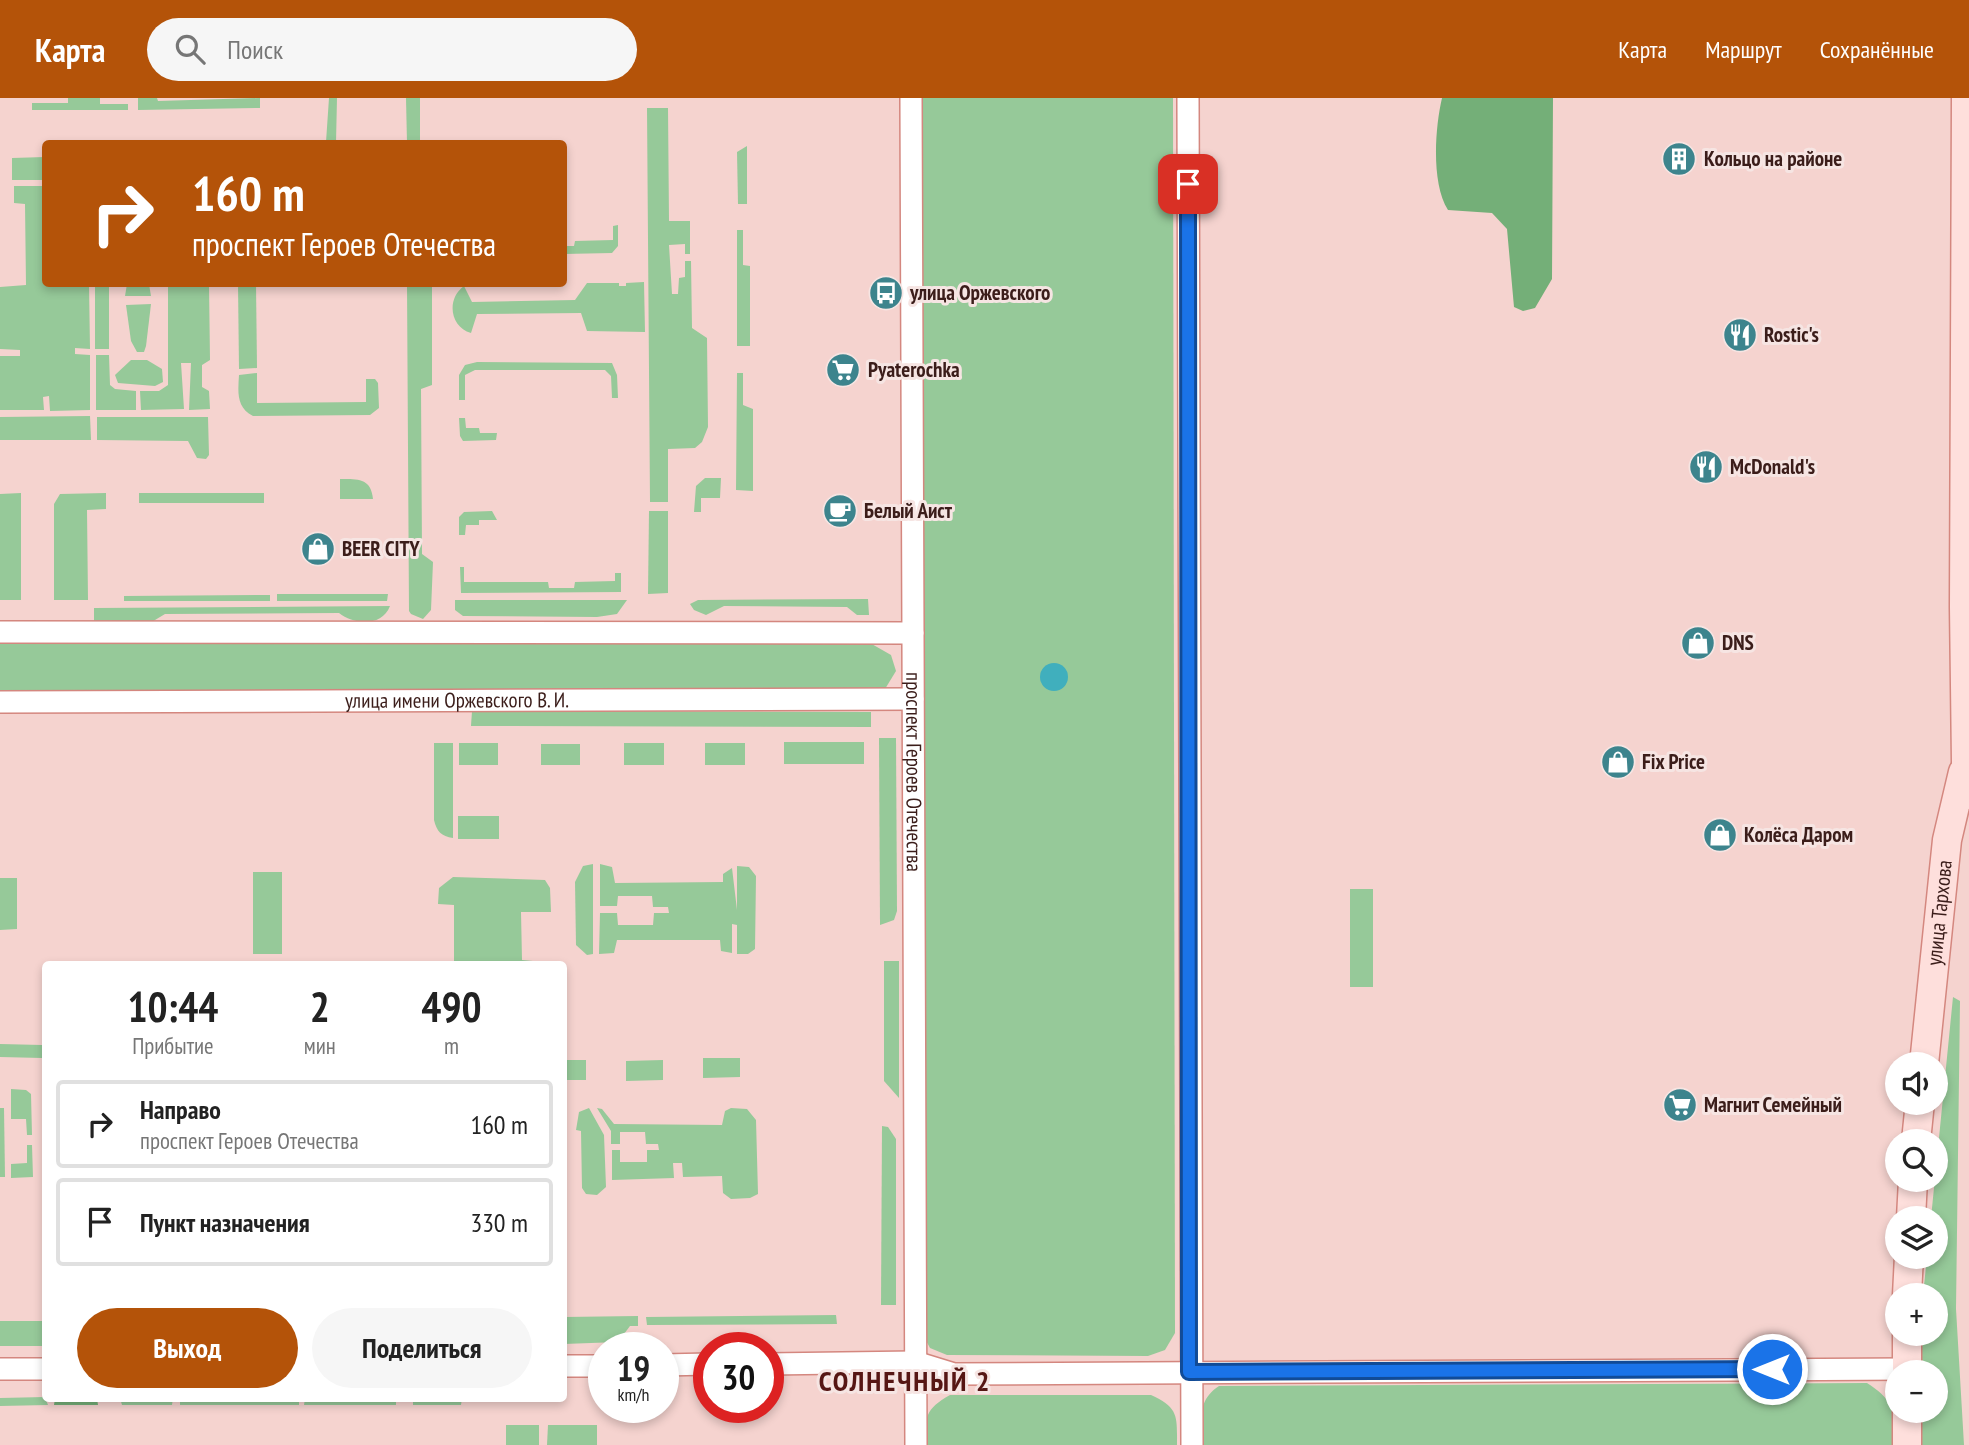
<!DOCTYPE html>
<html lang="ru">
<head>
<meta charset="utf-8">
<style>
  body { margin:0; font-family:"PT Sans Narrow",sans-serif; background:#f6f6f6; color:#222; height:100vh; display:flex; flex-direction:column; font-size:26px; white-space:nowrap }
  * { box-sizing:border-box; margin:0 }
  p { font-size:23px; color:#767676 }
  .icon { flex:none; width:38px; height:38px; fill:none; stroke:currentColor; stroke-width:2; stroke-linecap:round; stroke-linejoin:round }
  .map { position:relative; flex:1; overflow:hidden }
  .drawer { position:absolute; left:42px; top:863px; width:525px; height:441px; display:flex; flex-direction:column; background:#fff; border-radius:7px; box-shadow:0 4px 10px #0003 }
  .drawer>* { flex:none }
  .banner { position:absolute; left:42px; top:42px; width:525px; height:147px; border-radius:7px; box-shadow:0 4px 10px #0003; background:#b45309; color:#fff; overflow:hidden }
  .tools { position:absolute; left:1885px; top:954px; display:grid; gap:14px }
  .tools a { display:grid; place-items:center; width:63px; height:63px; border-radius:50%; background:#fff; box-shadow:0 4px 10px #0003; font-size:35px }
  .speed { position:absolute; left:588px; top:1234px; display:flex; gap:14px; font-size:35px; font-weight:700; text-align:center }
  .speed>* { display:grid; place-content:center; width:91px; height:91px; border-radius:50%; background:#fff; box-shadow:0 4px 10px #0003; line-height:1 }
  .speed small { font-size:18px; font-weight:400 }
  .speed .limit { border:10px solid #d22; background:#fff; color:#111 }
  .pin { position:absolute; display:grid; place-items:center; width:60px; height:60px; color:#fff; margin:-30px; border-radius:14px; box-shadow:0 4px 10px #0006 }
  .me { position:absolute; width:77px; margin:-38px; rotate:270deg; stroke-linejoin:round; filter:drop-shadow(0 0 5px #0008) }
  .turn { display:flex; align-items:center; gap:24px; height:147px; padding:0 35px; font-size:32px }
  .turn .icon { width:91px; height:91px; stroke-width:2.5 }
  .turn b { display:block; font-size:49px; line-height:60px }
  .eta { display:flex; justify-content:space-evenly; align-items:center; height:119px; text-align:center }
  .eta b { font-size:42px; font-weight:700; line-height:49px }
  .action { display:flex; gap:14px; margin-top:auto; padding:14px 35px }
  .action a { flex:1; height:80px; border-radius:42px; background:#b45309; color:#fff; font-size:28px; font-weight:700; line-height:80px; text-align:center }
  .action a+a { background:#f6f6f6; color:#222 }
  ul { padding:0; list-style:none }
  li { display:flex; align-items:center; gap:21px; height:88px; margin:0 14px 10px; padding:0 21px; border:4px solid #e0e0e0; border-radius:7px }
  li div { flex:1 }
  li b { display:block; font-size:26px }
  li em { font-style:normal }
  header { display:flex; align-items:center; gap:42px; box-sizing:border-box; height:98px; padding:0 35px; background:#b45309; color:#fff }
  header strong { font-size:33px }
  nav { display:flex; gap:38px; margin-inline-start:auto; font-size:24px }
  .search { width:490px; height:63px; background:#f6f6f6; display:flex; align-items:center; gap:18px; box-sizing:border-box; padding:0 24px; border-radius:38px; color:#767676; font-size:26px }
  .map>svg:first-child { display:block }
  .green { fill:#96c999 }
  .forest { fill:#74af78 }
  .water { fill:#40afbd }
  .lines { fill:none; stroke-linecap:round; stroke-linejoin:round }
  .minor-casing { stroke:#d4877f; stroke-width:24 }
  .secondary-casing { stroke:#d4877f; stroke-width:31 }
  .minor { stroke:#fff; stroke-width:21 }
  .secondary { stroke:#fedfdc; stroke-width:28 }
  .route-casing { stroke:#114b97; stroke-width:18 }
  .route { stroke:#1a73e8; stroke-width:12 }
  .labels { text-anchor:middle; stroke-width:6; stroke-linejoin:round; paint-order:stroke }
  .poi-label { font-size:21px; font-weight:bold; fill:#3b1d1a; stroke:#f6e5e3; text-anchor:start }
  .street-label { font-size:21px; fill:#3b1d1a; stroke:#f6e5e3 }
  .district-label { font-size:28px; font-weight:bold; letter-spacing:2px; fill:#561614; stroke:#f6e5e3 }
</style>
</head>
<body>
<header>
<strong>Карта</strong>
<div class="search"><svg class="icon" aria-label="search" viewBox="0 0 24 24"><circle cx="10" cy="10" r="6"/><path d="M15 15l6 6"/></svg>Поиск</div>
<nav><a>Карта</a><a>Маршрут</a><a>Сохранённые</a></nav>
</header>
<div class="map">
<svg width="1969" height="1347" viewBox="0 0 1969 1347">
  <rect width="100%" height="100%" fill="#f5d3cf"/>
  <!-- green -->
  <g class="green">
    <path d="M 68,0 L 100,0 L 100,6 L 128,6 L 128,12 L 32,12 L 32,5 L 68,5 Z"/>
    <path d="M 138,0 L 157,0 L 158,3 L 260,0 L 260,10 L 138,12 Z"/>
    <path d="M 329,0 L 337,0 L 336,45 L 274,45 L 326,44 Z"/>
    <path d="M 406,0 L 420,0 L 420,45 L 407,45 Z"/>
    <path d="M 921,0 L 1173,0 L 1175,1235 L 1165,1252 L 1148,1258 L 947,1257 L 930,1250 L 922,1235 Z"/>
    <path d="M 647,10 L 668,10 L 669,123 L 690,123 L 690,156 L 685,156 L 685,146 L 669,147 L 672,196 L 678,196 L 679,180 L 685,179 L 685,163 L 691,163 L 692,230 L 707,240 L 708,329 L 702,344 L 695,350 L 668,351 L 668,404 L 650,404 Z"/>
    <path d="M 747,48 L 747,106 L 738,106 L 737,54 Z"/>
    <path d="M 45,59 L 45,82 L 12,82 L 12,60 Z"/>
    <path d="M 14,88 L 45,88 L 46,186 L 89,186 L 90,251 L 75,250 L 75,256 L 90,257 L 90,312 L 50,313 L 49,298 L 43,299 L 44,312 L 0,312 L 0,258 L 20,258 L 20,252 L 0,251 L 0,189 L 26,187 L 25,106 L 14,105 Z"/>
    <path d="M 618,127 L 618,148 L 612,155 L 564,156 L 564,148 L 574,148 L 575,143 L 613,142 L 613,128 Z"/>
    <path d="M 737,132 L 743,132 L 743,167 L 750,168 L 750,248 L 737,248 Z"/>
    <path d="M 644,184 L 645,234 L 587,233 L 581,215 L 477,216 L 471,235 C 450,229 446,201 464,188 L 472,204 L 575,202 L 587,185 L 619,185 L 619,188 L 626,188 L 626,185 Z"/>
    <rect x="95" y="186" width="14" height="65"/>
    <path d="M 127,186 L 149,186 L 151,198 L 125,198 Z"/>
    <path d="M 168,186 L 209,186 L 210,262 L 202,267 L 202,289 L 209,293 L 210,311 L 189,312 L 191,265 L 181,265 L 184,311 L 141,312 L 140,293 L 159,293 L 168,287 Z"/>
    <path d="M 238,186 L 256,186 L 257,270 L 239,271 Z"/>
    <path d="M 407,186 L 432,186 L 432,287 L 421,291 L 422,456 L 433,464 L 431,512 L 423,521 L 411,516 L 409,513 Z"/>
    <path d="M 151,206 L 146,248 L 144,254 L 137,254 L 131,243 L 126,207 Z"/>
    <path d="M 96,257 L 109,257 L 110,287 L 115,291 L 136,293 L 136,312 L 96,312 Z"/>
    <path d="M 131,262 L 147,262 L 162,271 L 163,284 L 155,288 L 118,285 L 115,277 Z"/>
    <path d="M 477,264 L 612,265 L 617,277 L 618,300 L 612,300 L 611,278 L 605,272 L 475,272 L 465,277 L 465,302 L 459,302 L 459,277 L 465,267 Z"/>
    <path d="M 257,275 L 257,305 L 366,304 L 366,281 L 375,281 L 378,285 L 379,310 L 370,317 L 253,318 C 236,309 238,294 239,277 Z"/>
    <path d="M 737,275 L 743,275 L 743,307 L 753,311 L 753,393 L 736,392 Z"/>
    <path d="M 90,318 L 91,342 L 0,342 L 0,319 Z"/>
    <path d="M 97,319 L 208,319 L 209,357 L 206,361 L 197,360 L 188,343 L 97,342 Z"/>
    <path d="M 459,320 L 465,320 L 466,330 L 479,330 L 480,335 L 497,335 L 496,342 L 463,343 L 460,338 Z"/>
    <path d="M 705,380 L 721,380 L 720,400 L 701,400 L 701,414 L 694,414 L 696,388 Z"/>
    <path d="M 340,381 C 358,381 371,380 373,401 L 340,401 Z"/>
    <path d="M 21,395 L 21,502 L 0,502 L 0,396 Z"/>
    <path d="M 106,395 L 106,411 L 87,412 L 88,502 L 54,502 L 54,406 L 60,396 Z"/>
    <rect x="139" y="395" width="125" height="10"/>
    <path d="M 492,413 L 497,422 L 479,422 L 479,427 L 466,427 L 465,437 L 459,437 L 459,419 L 464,414 Z"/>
    <path d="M 649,413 L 668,413 L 668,495 L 648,496 Z"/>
    <path d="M 460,469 L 464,469 L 464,484 L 548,484 L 549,490 L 574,490 L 575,484 L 615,483 L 615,475 L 621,475 L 621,494 L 461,495 Z"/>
    <path d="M 277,496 L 388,496 L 387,503 L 277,503 Z"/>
    <path d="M 270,497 L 270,503 L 124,503 L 124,498 Z"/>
    <path d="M 868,501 L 869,517 L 857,517 L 847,509 L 724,508 L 706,517 L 694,512 L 690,506 L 698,502 Z"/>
    <path d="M 455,502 L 627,502 L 617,516 L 597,519 L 463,518 L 455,512 Z"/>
    <path d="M 390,508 C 382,529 354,527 339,515 L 165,516 L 150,525 L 94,525 L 94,510 Z"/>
    <path d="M 0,545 L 870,545 L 891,557 L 896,573 L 885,591 L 870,595 L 0,593 Z"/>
    <path d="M 472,613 L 871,614 L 871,629 L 471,628 Z"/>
    <path d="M 879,640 L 896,640 L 897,813 L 894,822 L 880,827 Z"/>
    <rect x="784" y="644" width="80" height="22"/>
    <path d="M 434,645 L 453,645 L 453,740 C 441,738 437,734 434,722 Z"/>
    <rect x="459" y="645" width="39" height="22"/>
    <rect x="624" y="645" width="40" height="22"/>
    <rect x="705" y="645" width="40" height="22"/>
    <rect x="541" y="646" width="39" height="21"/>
    <rect x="458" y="718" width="41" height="23"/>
    <path d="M 593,766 L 593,856 L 587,857 L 576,847 L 575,784 L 583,768 Z"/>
    <path d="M 600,766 L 612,769 L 615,785 L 723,784 L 723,776 L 732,770 L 737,812 L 737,768 L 749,769 L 756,778 L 755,851 L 748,856 L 737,856 L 737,827 L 732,826 L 732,855 L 721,853 L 720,842 L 617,842 L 614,855 L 599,856 L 600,815 L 617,815 L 618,827 L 653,827 L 654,815 L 669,815 L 668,809 L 653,809 L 652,798 L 618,798 L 617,808 L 600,808 Z"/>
    <rect x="253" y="774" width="29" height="82"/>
    <path d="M 453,779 L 545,782 L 550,790 L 551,814 L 521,814 L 522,862 L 533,863 L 533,866 L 454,866 L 454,807 L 438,806 L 439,790 Z"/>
    <path d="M 0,780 L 17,780 L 17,831 L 0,832 Z"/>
    <rect x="1350" y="791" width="23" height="98"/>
    <path d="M 884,863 L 899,863 L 899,1000 L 884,983 Z"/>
    <path d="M 1953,899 L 1960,903 L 1956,1211 L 1964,1347 L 1922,1347 L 1922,1313 L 1936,1312 L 1936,1274 L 1922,1274 L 1922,1236 L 1936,1236 L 1936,1197 L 1923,1197 L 1927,1159 L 1936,1158 L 1936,1120 L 1931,1120 Z"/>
    <path d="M 0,946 L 42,947 L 42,960 L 0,959 Z"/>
    <path d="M 703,960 L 740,960 L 740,979 L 703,980 Z"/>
    <rect x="564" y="962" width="22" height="20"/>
    <path d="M 663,962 L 663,982 L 626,983 L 626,963 Z"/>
    <path d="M 11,991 L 26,992 L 31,996 L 32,1037 L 27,1037 L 26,1021 L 11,1021 Z"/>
    <path d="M 0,1010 L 4,1010 L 5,1079 L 0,1079 Z"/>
    <path d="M 589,1010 L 604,1037 L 606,1089 L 597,1097 L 586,1096 L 582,1090 L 581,1033 L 576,1032 L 579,1014 Z"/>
    <path d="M 597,1010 L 602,1011 L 614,1026 L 722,1027 L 725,1013 L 731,1010 L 747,1011 L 756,1022 L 758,1096 L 750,1100 L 731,1101 L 723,1095 L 722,1078 L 683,1079 L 682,1065 L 673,1065 L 674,1080 L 612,1082 L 612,1052 L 620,1052 L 620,1064 L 647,1064 L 647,1052 L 659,1052 L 658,1046 L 646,1046 L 645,1034 L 620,1034 L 620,1046 L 611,1046 L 611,1033 Z"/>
    <path d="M 882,1028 L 888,1029 L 896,1041 L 896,1207 L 881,1207 Z"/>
    <path d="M 27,1047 L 32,1047 L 33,1079 L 11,1080 L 11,1066 L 27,1065 Z"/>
    <path d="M 836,1217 L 837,1226 L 647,1227 L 646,1219 Z"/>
    <path d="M 638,1218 L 638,1228 L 630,1228 L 618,1244 L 564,1246 L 564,1219 Z"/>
    <rect x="0" y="1223" width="45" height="25"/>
    <path d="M 1867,1285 C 1897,1304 1893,1314 1893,1347 L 1201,1347 C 1201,1323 1197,1302 1219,1288 Z"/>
    <path d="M 950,1297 L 1151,1297 C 1179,1310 1177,1318 1177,1347 L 925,1347 C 925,1319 925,1311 950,1297 Z"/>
    <path d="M 45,1299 L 48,1307 L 0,1308 L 0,1300 Z"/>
    <path d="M 120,1300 L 173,1300 L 172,1307 L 122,1307 Z"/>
    <rect x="180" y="1300" width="119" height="7"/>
    <path d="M 305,1300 L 396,1300 L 396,1307 L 304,1307 Z"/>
    <path d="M 413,1300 L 462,1300 L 461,1307 L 413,1307 Z"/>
    <rect x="506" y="1327" width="33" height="20"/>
    <path d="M 548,1327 L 597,1327 L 597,1347 L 547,1347 Z"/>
  </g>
  <!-- forest -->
  <g class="forest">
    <path d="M 1442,0 L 1553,0 L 1552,181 L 1535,210 L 1523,213 L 1514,209 L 1507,131 L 1492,115 L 1448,112 C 1431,85 1435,30 1442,0 Z"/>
    <path d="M 55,1300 L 97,1300 L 98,1307 L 54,1307 Z"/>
  </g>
  <!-- water -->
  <circle class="water" cx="1054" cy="579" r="14"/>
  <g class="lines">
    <!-- minor casing -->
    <g class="minor-casing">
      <g id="minor">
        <path id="s1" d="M 911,0 L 916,1347"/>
        <path d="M 1188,0 L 1192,1347"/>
        <path d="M 0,534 L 913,535"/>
        <path id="s2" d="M 0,604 L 913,601"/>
        <path d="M 768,1266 L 915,1264 L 954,1276 L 1907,1271"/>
        <path d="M 663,1267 L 709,1266"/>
        <path d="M 564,1268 L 604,1268"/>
        <path d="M 0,1271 L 46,1271"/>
      </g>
    </g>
    <!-- secondary casing -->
    <g class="secondary-casing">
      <g id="secondary">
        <path d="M 1966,0 L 1964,509 L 1966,665 L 1969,697"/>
        <path id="s3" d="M 1924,966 L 1947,742 L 1963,674"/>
        <path d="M 1916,1043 L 1920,1004"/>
        <path d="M 1911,1120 L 1913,1082"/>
        <path d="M 1907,1197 L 1909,1158"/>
        <path d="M 1907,1236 L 1907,1274"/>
        <path d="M 1907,1312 L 1907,1347"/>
      </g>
    </g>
    <!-- minor -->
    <use href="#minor" class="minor"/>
    <!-- secondary -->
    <use href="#secondary" class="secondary"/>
  </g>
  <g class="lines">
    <!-- route casing -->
    <g class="route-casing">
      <path id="route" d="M 1188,86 L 1189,1274 L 1772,1271"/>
    </g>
    <!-- route -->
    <use href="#route" class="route"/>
  </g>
  <!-- icons -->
  <defs>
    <g id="building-disc" transform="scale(1.75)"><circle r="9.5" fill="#3d848d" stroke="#f6e5e3"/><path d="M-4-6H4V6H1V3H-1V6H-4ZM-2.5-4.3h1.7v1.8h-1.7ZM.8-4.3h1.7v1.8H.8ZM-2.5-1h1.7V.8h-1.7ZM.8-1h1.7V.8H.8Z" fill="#fff"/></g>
    <g id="bus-disc" transform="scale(1.75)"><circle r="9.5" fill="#3d848d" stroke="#f6e5e3"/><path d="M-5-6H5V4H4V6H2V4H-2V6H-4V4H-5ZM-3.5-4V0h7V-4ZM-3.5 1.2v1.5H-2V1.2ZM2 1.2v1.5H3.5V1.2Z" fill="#fff"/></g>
    <g id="restaurant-disc" transform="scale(1.75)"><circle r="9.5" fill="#3d848d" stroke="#f6e5e3"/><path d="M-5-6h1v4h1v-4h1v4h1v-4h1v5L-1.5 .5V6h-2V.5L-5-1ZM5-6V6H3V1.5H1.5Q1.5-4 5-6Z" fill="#fff"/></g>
    <g id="supermarket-disc" transform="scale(1.75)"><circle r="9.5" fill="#3d848d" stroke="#f6e5e3"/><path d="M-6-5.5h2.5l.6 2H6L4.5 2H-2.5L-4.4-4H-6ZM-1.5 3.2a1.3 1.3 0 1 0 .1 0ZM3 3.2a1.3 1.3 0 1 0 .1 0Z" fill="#fff"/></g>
    <g id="cafe-disc" transform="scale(1.75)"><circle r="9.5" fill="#3d848d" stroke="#f6e5e3"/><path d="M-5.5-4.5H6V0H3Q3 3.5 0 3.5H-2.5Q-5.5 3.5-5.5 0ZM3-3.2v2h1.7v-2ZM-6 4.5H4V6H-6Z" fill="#fff"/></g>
    <g id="shop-disc" transform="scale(1.75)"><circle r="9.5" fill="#3d848d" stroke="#f6e5e3"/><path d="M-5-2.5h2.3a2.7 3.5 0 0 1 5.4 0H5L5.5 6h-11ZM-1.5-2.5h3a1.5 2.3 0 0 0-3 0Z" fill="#fff"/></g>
  </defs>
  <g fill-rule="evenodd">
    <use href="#building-disc" x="1679" y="61"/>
    <use href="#bus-disc" x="886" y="195"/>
    <use href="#restaurant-disc" x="1740" y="237"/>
    <use href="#supermarket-disc" x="843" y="272"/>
    <use href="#restaurant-disc" x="1706" y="369"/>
    <use href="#cafe-disc" x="840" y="413"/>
    <use href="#shop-disc" x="318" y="451"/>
    <use href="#shop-disc" x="1698" y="545"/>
    <use href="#shop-disc" x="1618" y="664"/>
    <use href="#shop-disc" x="1720" y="737"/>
    <use href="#supermarket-disc" x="1680" y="1007"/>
  </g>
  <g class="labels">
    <!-- poi labels -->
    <g class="poi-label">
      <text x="1704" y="68">Кольцо на районе</text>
      <text x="910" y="202">улица Оржевского</text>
      <text x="1764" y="244">Rostic's</text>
      <text x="868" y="279">Pyaterochka</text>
      <text x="1730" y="376">McDonald's</text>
      <text x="864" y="420">Белый Аист</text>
      <text x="342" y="458">BEER CITY</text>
      <text x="1722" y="552">DNS</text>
      <text x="1642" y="671">Fix Price</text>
      <text x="1744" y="744">Колёса Даром</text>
      <text x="1704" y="1014">Магнит Семейный</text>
    </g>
    <!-- street labels -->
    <g class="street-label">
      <text dy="7" stroke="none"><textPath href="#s2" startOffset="457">улица имени Оржевского В. И.</textPath></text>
      <text dy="7" stroke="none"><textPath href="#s1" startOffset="674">проспект Героев Отечества</textPath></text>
      <text dy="7" stroke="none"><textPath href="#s3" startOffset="152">улица Тархова</textPath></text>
    </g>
    <!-- district labels -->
    <g class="district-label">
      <text x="905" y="1293">СОЛНЕЧНЫЙ 2</text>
    </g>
  </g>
</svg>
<div class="tools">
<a><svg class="icon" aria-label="sound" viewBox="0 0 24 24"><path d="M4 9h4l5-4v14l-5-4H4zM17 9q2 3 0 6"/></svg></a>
<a><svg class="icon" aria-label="search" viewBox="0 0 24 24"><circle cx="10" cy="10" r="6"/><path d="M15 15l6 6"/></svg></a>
<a><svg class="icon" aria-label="layers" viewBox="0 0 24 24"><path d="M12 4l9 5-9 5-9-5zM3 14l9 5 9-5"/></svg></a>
<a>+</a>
<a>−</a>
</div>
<div class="speed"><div>19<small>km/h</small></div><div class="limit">30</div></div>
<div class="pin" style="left:1188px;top:86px;background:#d93025"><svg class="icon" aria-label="arrive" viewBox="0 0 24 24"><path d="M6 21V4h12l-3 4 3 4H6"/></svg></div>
<svg class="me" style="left:1772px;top:1271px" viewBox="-20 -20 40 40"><circle r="17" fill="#1a73e8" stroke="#fff" stroke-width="3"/><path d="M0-11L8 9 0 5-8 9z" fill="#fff"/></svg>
<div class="banner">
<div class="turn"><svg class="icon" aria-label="right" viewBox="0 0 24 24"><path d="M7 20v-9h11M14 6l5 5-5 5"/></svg><div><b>160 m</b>проспект Героев Отечества</div></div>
</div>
<section class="drawer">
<div class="eta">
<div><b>10:44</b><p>Прибытие</p></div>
<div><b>2</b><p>мин</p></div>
<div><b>490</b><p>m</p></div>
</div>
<ul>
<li><svg class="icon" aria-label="right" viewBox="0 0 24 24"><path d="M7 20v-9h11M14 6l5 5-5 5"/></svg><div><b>Направо</b><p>проспект Героев Отечества</p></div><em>160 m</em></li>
<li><svg class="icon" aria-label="arrive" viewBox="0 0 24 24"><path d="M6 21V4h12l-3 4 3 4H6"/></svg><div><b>Пункт назначения</b></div><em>330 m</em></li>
</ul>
<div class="action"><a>Выход</a><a>Поделиться</a></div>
</section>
</div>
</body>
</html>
